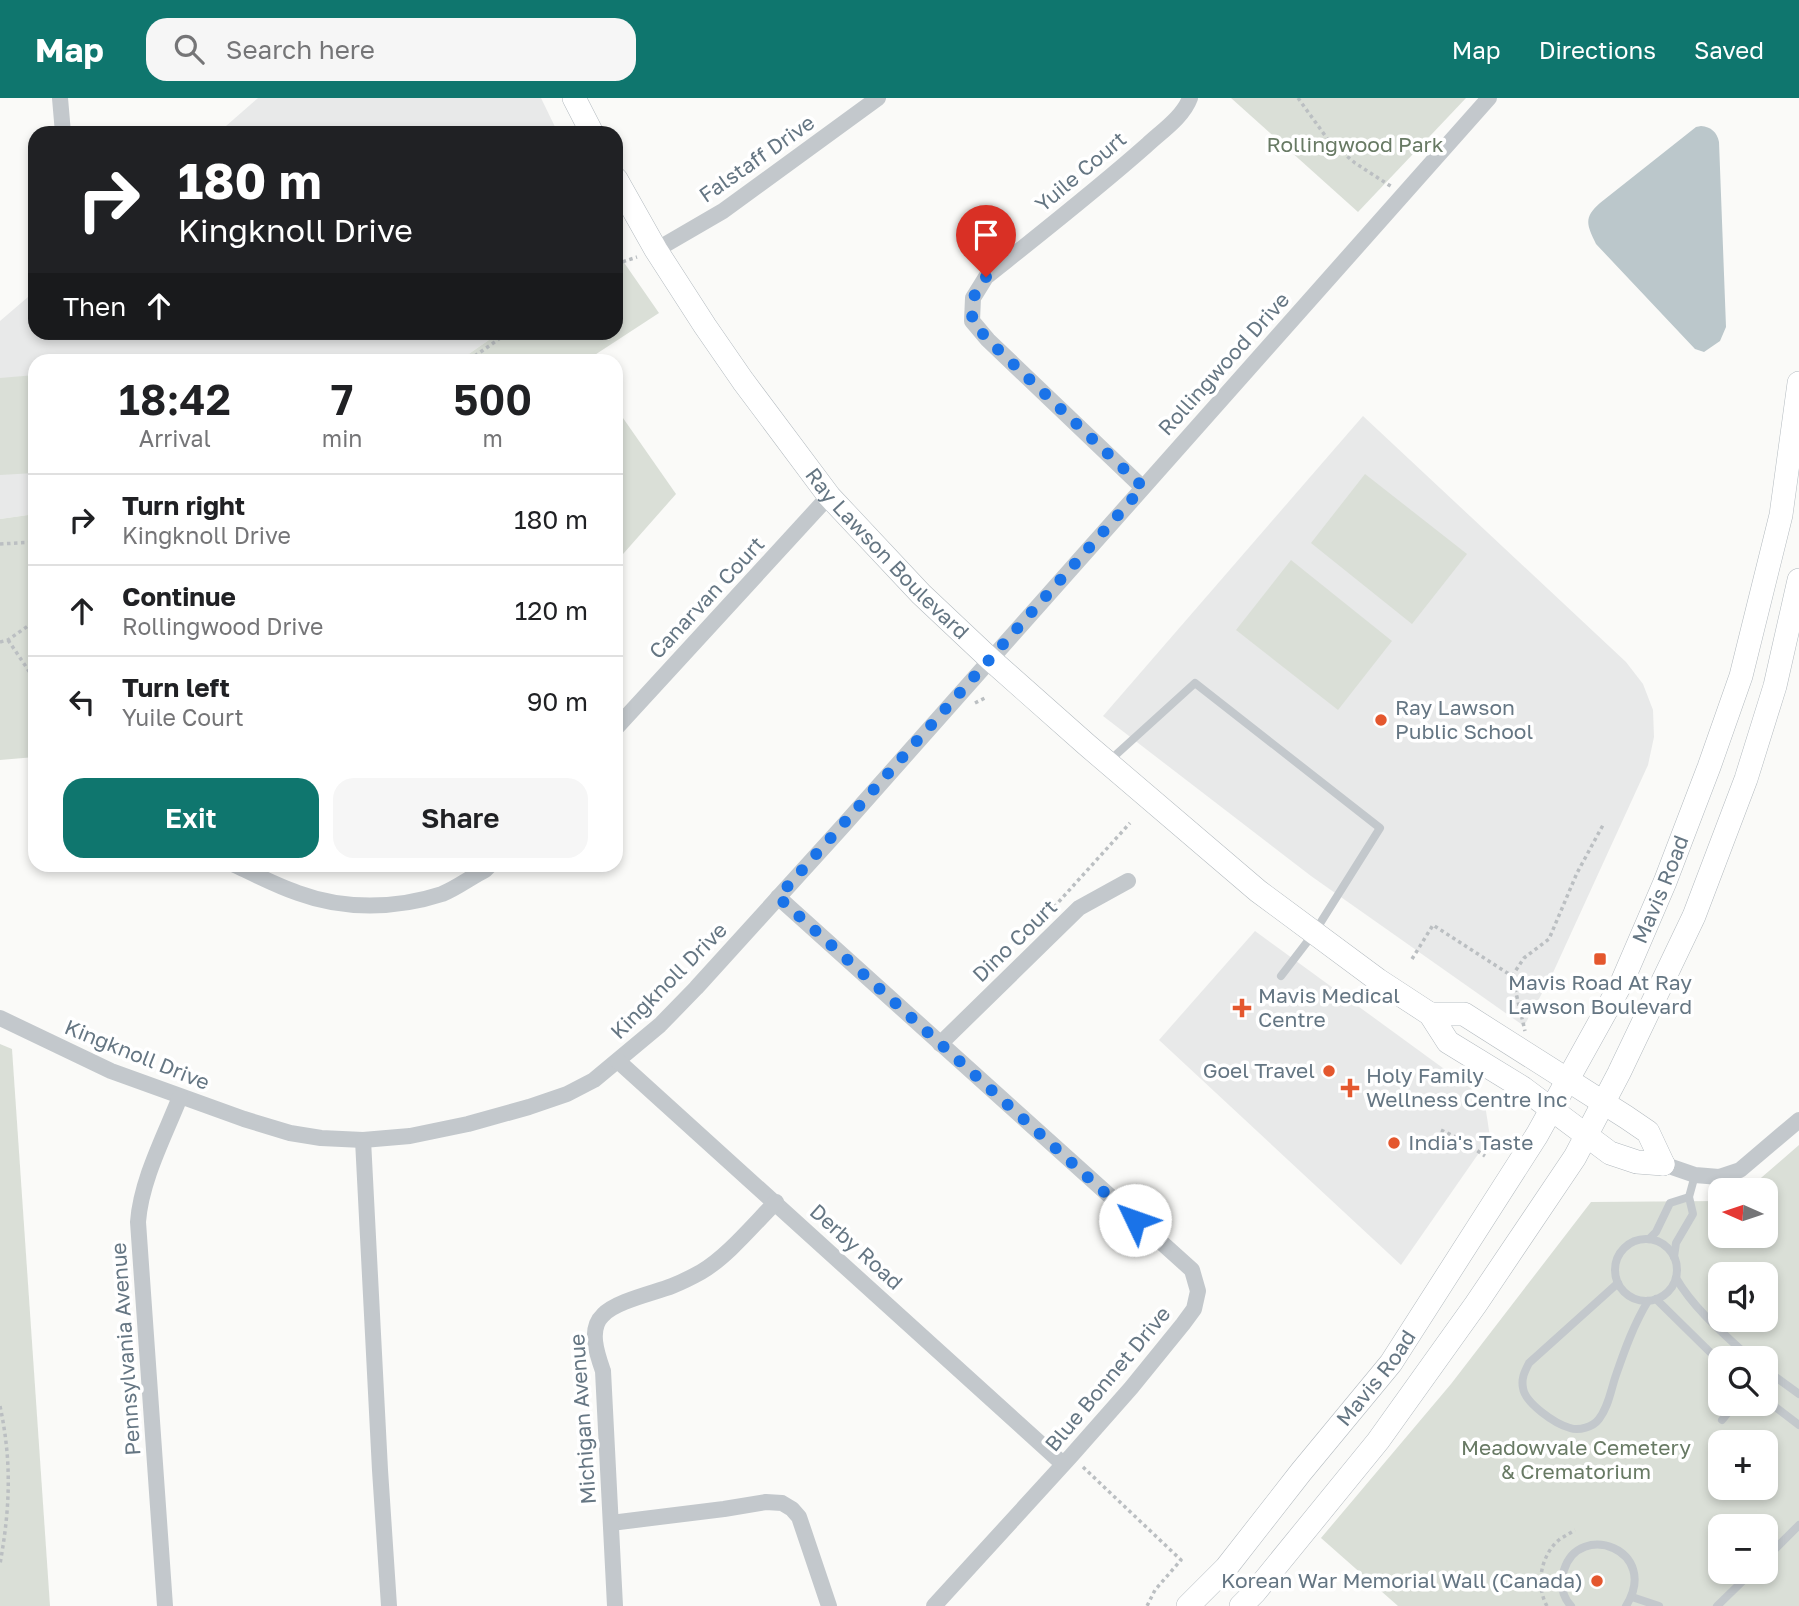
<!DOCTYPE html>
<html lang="en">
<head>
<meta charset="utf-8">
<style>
  body { margin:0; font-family:"Golos Text",sans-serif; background:#f6f6f6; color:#202124; height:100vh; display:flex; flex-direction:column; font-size:26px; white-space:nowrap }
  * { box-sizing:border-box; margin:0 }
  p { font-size:23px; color:#757577 }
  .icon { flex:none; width:38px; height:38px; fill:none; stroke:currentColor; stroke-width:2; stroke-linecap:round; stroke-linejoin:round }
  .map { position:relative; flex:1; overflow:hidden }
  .details { position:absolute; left:28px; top:256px; width:595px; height:518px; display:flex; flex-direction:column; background:#fff; border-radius:21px; box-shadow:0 4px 10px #0003 }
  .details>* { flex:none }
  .hud { position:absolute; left:28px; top:28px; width:595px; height:214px; border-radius:21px; box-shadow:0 4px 10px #0003; background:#202124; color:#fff; overflow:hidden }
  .needle { width:46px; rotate:273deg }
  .controls { position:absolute; left:1708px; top:1080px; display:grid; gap:14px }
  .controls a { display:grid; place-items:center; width:70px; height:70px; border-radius:14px; background:#fff; box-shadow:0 4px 10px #0003; font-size:35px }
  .pin { position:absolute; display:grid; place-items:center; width:60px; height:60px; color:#fff; margin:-72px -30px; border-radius:50% 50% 50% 0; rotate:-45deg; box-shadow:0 0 7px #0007 }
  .pin .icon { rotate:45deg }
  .me { position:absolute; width:77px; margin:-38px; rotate:312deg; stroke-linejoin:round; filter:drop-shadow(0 0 5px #0008) }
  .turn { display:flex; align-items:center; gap:24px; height:147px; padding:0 35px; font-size:32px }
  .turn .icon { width:91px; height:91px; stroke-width:2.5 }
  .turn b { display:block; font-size:49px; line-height:60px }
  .then { display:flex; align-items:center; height:66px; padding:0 35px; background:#0003; gap:14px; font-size:26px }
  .eta { display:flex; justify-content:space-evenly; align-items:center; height:119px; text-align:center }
  .eta b { font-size:42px; font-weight:600; line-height:49px }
  .cta { display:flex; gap:14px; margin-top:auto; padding:14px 35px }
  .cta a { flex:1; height:80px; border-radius:21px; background:#0f766e; color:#fff; font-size:28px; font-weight:600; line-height:80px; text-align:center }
  .cta a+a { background:#f6f6f6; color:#202124 }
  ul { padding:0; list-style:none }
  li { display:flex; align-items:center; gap:21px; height:91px; padding:0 35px; border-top:2px solid #e0e0e0 }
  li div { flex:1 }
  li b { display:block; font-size:26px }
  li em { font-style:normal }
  header { display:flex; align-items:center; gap:42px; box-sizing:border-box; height:98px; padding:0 35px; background:#0f766e; color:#fff }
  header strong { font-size:33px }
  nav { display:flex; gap:38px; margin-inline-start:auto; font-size:24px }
  .search { width:490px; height:63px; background:#f6f6f6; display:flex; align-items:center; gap:18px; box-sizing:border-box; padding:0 24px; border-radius:21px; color:#757577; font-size:26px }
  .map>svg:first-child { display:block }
  .built { fill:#e8e9e9 }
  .green { fill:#dadfd7; fill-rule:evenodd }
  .water { fill:#bbc7cb }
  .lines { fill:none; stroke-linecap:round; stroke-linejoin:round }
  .secondary-casing { stroke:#b3babf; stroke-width:24 }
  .path { stroke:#bbbfc2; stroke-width:3.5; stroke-dasharray:3.5 3.5; stroke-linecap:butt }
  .lane { stroke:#c3c8cc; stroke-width:8 }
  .street { stroke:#c3c8cc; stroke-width:16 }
  .secondary { stroke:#fff; stroke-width:23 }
  .route { stroke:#1a73e8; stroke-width:12; stroke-dasharray:0 21.6 }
  .poi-dot { fill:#e4572e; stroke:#fff; stroke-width:2.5 }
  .labels { text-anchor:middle; stroke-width:7; stroke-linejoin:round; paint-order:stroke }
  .park-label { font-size:21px; fill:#687a64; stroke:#fff }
  .street-label { font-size:21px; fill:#657683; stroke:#fff }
  .poi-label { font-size:21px; fill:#657683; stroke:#fff; text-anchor:start }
</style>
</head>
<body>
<header>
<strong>Map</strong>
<div class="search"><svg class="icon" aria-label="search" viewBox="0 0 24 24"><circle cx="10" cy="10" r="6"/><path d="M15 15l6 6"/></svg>Search here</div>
<nav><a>Map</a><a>Directions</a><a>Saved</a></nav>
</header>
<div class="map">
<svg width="1799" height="1508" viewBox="0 0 1799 1508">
  <rect width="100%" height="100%" fill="#fafaf8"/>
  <!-- built -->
  <g class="built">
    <path d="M 258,0 L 541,0 L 558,35 L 218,35 Z"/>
    <path d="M 35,193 L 35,234 L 499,235 L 460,262 L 35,262 L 35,416 L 0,421 L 0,223 Z"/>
    <path d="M 1363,318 L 1626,564 L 1643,586 L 1653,612 L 1654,639 L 1648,667 L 1551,879 L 1524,928 L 1311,778 L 1103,618 Z"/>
    <path d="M 1255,833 L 1484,1000 L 1490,1039 L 1401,1167 L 1159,942 Z"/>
  </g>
  <!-- green -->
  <g class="green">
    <path d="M 1231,0 L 1466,0 L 1358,114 Z"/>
    <path d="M 616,153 L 659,215 L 587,262 L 460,262 L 499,235 L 616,234 Z"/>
    <path d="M 35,277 L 35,375 L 0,377 L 0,280 Z"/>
    <path d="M 616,310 L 676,396 L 616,464 Z"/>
    <path d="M 1365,376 L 1467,456 L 1412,526 L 1311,445 Z"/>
    <path d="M 35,416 L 35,659 L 0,662 L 0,421 Z"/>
    <path d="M 1291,462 L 1392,543 L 1338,612 L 1236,532 Z"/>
    <path d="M 0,946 L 12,951 L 50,1508 L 0,1508 Z"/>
    <path d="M 1799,1047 L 1799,1508 L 1398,1508 L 1321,1440 L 1451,1286 L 1591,1104 L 1720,1103 L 1720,1138 L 1766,1138 L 1766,1092 L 1747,1092 ZM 1720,1176 L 1766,1176 L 1766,1222 L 1720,1222 ZM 1720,1260 L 1766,1260 L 1766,1306 L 1720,1306 ZM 1720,1344 L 1766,1344 L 1766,1390 L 1720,1390 ZM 1720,1428 L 1766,1428 L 1766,1474 L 1720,1474 Z"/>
  </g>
  <!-- water -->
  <path class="water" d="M 1701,28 C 1711,29 1717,34 1719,44 L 1726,229 L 1720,243 L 1704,254 L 1695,251 L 1596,146 C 1587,127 1583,120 1600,105 L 1696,29 Z"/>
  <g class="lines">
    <!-- secondary casing -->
    <g class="secondary-casing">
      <g id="secondary">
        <path d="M 574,0 L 592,35"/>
        <path id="s1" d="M 616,81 L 656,152 L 705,228 L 743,283 L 829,398 L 921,496 L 990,561 L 1087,647 L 1258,793 L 1378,882 L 1430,916 L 1448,944 L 1523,990 L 1610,1055 L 1637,1064 L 1663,1066"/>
        <path d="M 1430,916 L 1464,916 L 1626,1019 L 1648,1034 L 1663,1066"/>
        <path id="s2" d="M 1188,1508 L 1226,1470 L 1301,1374 L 1391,1265 L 1537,1037 L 1622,884 L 1665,784 L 1709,669 L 1741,578 L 1781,417 L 1799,285"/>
        <path d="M 1241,1508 L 1255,1494 L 1378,1343 L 1476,1206 L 1575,1059 L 1619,975 L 1694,818 L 1746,681 L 1775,588 L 1799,482"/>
      </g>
    </g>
    <!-- path -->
    <g class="path">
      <path d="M 1298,0 L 1329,43 L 1355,65 L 1392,89"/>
      <path d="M 616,166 L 637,159"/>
      <path d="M 469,262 L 509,234"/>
      <path d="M 0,446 L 35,444"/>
      <path d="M 8,542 L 35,582"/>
      <path d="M 0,544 L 8,542 L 35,523"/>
      <path d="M 975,605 L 987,599"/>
      <path d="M 1054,809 L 1130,725"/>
      <path d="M 1412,861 L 1433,827 L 1512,878 L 1525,933"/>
      <path d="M 1512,878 L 1524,860 L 1549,841 L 1577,775 L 1603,727"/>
      <path d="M 1441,1032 L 1460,1041 L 1485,1058"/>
      <path d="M 0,1308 C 12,1364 10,1410 0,1466"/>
      <path d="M 1083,1369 L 1181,1462 L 1155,1492 L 1147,1508"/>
      <path d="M 1547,1508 C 1535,1487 1541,1456 1560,1441 C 1565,1438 1570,1435 1575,1432"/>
    </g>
    <!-- lane -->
    <g class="lane">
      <path d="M 1109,663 L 1195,585 L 1380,730 L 1314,835 L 1281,878"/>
      <path d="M 1649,1141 L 1656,1134 L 1670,1105 L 1689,1099"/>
      <circle cx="1646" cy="1172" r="31"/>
      <path d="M 1674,1159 L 1676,1145 L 1693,1116 L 1689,1099 L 1695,1077"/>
      <path d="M 1676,1180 C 1694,1211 1724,1236 1750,1260"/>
      <path d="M 1618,1185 L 1529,1265 C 1525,1273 1521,1280 1523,1290 C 1525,1305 1555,1326 1570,1330 C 1579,1333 1593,1329 1599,1321 C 1609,1308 1611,1291 1616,1277 C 1625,1251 1634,1226 1648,1203"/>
      <path d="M 1656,1201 L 1720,1264"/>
      <path d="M 1766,1272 L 1799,1296"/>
      <path d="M 1766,1302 L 1799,1327"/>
      <path d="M 1722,1322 L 1735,1306"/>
      <path d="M 1766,1460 L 1799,1427"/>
      <path d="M 1632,1499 L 1659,1508"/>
      <path d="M 1571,1508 C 1562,1498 1560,1485 1564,1472 C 1579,1422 1661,1452 1626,1508"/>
      <path d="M 1717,1508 L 1752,1474"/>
    </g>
    <!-- street -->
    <g class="street">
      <path d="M 60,0 L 63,35"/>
      <path d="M 656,152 L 723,113 L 878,0"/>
      <path d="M 1142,389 L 988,242 L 972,223 L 973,200 L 986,179 C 1040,136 1095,93 1147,47 C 1162,33 1183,19 1190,0"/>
      <path d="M 616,630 L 829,398"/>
      <path d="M 233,766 C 254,776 275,787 298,795 C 344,812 396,811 442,796 C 457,790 471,779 485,772 L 491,766"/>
      <path d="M 778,799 L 1192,1172 L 1198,1193 L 1194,1211 L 1183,1226 L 1131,1290 L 1071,1358 L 934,1508"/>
      <path d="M 0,920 L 111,973 L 244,1021 L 290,1035 L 321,1040 L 363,1042 L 410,1038 L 468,1026 L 529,1009 L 567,996 L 594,982 L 660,927 L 696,890 L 843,728 L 1489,0"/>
      <path d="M 940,946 L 1079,810 L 1128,783"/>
      <path d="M 618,963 L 1063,1366"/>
      <path d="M 363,1042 L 380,1372 L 389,1508"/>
      <path d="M 1663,1066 L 1695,1077 L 1719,1079 L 1740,1072 L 1799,1022"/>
      <path d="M 611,1425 L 724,1411 L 766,1404 L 782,1405 L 792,1411 L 799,1419 L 829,1508"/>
      <path d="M 165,1508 L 138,1124 C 141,1082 165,1037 180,999"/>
      <path d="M 615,1508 L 603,1273 C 597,1256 588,1231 603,1217 C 616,1203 654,1195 672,1188 C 682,1184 692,1179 701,1174 C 727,1159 754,1126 776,1104"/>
    </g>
    <!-- secondary -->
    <use href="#secondary" class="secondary"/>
  </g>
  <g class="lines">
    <!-- route -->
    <path class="route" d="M 986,179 L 973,200 L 972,223 L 988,242 L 1143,389 L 778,799 L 1135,1122"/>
  </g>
  <!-- markers -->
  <g class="poi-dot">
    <circle cx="1381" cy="622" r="7"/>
    <rect x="1593" y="854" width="14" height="14" rx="3.5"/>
    <path d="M1238.5 899.5h7v7h7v7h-7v7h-7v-7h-7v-7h7z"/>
    <circle cx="1329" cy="973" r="7"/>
    <path d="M1346.5 979.5h7v7h7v7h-7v7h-7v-7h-7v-7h7z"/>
    <circle cx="1394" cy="1045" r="7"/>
    <circle cx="1597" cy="1483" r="7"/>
  </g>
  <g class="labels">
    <!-- park labels -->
    <g class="park-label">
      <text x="1355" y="54">Rollingwood Park</text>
      <text x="1576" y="1357">Meadowvale Cemetery<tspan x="1576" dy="24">&amp; Crematorium</tspan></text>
    </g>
    <!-- street labels -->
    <g class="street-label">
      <text transform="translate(757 61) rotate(-35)" y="7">Falstaff Drive</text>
      <text transform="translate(1081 74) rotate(-40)" y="7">Yuile Court</text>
      <text transform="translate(1224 266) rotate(-48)" y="7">Rollingwood Drive</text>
      <text dy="7" stroke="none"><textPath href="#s1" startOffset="464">Ray Lawson Boulevard</textPath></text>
      <text transform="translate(707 500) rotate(-47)" y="7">Canarvan Court</text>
      <text dy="7" stroke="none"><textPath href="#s2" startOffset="863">Mavis Road</textPath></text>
      <text transform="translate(1015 843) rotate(-44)" y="7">Dino Court</text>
      <text transform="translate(669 883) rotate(-45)" y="7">Kingknoll Drive</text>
      <text transform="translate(137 957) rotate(22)" y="7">Kingknoll Drive</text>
      <text transform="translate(856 1149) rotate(42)" y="7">Derby Road</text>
      <text transform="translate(126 1251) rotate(-94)" y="7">Pennsylvania Avenue</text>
      <text dy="7" stroke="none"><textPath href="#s2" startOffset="296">Mavis Road</textPath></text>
      <text transform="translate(1108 1281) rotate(-50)" y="7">Blue Bonnet Drive</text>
      <text transform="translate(583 1321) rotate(-94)" y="7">Michigan Avenue</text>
    </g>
    <!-- poi labels -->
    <g class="poi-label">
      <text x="1395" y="617">Ray Lawson<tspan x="1395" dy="24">Public School</tspan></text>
      <text x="1600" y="892" text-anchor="middle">Mavis Road At Ray<tspan x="1600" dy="24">Lawson Boulevard</tspan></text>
      <text x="1258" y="905">Mavis Medical<tspan x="1258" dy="24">Centre</tspan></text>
      <text x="1315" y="980" text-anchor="end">Goel Travel</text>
      <text x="1366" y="985">Holy Family<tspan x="1366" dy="24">Wellness Centre Inc</tspan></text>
      <text x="1408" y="1052">India's Taste</text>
      <text x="1583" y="1490" text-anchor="end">Korean War Memorial Wall (Canada)</text>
    </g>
  </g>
</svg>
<div class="controls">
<a><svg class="needle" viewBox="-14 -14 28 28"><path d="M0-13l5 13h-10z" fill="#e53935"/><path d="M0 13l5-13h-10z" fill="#757577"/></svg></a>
<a><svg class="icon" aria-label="sound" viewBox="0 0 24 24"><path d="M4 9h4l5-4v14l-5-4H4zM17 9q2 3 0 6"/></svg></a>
<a><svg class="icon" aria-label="search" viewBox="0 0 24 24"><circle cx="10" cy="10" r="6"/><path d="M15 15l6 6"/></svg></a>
<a>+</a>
<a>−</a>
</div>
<div class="pin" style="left:986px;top:179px;background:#d93025"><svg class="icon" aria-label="arrive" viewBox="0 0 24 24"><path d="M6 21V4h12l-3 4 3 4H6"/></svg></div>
<svg class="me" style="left:1135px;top:1122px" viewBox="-20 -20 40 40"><circle r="19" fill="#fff"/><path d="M0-13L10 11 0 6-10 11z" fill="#1a73e8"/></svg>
<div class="hud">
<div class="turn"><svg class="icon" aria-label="right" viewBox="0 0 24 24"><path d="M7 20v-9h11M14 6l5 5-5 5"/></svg><div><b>180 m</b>Kingknoll Drive</div></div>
<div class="then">Then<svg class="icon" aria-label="ahead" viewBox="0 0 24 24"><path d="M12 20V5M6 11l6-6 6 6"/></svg></div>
</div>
<section class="details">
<div class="eta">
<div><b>18:42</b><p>Arrival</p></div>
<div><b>7</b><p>min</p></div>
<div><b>500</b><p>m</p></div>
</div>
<ul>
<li><svg class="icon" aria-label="right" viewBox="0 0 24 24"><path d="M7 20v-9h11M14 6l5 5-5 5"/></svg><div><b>Turn right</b><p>Kingknoll Drive</p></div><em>180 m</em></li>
<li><svg class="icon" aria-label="ahead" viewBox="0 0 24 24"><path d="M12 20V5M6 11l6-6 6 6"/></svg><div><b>Continue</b><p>Rollingwood Drive</p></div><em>120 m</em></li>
<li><svg class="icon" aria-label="left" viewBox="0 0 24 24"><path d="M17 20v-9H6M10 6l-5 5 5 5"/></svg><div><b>Turn left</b><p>Yuile Court</p></div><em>90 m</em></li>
</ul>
<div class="cta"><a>Exit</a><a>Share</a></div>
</section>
</div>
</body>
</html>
